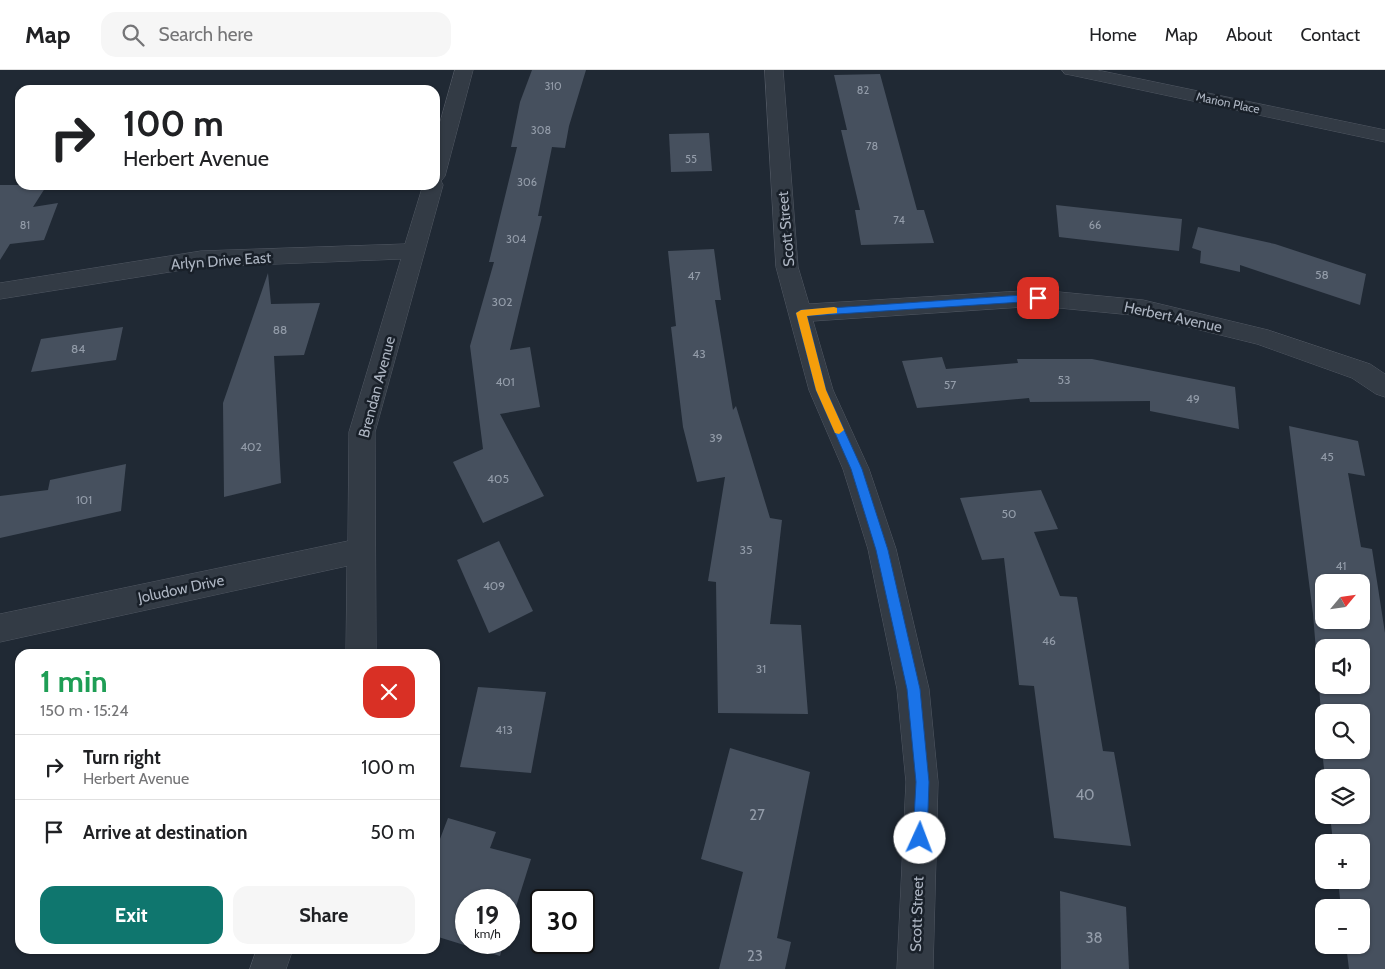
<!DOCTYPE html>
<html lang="en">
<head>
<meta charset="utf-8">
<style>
  body { margin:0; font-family:Cabin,sans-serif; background:#f6f6f6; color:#202124; height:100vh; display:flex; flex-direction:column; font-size:19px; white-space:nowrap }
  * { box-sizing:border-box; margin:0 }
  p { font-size:16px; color:#757577 }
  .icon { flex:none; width:28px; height:28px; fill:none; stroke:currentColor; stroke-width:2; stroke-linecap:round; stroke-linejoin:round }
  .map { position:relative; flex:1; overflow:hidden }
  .details { position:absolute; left:15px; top:579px; width:425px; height:305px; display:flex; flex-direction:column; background:#fff; border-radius:15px; box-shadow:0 1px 4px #0004 }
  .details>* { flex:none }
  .top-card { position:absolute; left:15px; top:15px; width:425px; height:105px; border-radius:15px; box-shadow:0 1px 4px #0004; background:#fff; color:#202124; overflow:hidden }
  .needle { width:32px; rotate:61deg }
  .fabs { position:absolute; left:1315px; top:504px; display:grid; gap:10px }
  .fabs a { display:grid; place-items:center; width:55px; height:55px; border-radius:10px; background:#fff; box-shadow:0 1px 4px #0004; font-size:25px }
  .speed { position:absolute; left:455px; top:819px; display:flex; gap:10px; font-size:25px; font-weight:700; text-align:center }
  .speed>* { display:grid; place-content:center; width:65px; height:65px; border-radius:50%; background:#fff; box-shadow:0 1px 4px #0004; line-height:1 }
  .speed small { font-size:12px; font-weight:400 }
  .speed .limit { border:2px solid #111; border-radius:8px; background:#fff; color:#111 }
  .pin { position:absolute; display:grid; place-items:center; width:42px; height:42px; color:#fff; margin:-21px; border-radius:10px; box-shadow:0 2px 8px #0006 }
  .me { position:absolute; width:55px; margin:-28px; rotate:2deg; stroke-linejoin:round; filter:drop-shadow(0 0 4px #0008) }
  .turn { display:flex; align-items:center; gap:18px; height:105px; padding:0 25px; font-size:22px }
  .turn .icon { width:65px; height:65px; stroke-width:2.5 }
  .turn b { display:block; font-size:35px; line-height:42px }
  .round { display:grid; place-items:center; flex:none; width:52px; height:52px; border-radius:15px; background:#f6f6f6 }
  .headline { display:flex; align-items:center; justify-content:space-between; height:85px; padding:0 25px }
  h1 { font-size:30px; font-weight:700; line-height:38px; color:#1e9e55 }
  .primary-button { display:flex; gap:10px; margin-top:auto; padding:10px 25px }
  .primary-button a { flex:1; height:58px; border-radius:15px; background:#0f766e; color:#fff; font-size:20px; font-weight:700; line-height:58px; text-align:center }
  .primary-button a+a { background:#f6f6f6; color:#202124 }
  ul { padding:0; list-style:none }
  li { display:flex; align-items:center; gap:15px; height:65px; padding:0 25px; border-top:1px solid #e0e0e0 }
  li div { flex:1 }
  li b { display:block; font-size:19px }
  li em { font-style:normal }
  header { display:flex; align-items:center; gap:30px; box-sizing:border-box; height:70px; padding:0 25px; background:#fff; border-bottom:1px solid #e0e0e0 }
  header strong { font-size:24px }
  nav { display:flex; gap:28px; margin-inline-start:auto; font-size:18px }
  .search { width:350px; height:45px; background:#f6f6f6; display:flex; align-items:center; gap:12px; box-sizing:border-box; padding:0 18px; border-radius:15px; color:#757577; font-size:19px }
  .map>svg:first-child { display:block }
  .building { fill:#46505e; fill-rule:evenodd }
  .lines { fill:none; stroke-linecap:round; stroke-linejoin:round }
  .minor-casing { stroke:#515863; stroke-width:1 }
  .minor { fill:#333b45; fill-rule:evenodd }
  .route { fill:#1a73e8; stroke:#114b97 }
  .slow { fill:#f59e0b }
  .labels { text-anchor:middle; stroke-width:5; stroke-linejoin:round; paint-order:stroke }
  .far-number-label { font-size:11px; fill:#939ca9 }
  .far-street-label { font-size:12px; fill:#adb5c2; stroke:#192029 }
  .number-label { font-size:12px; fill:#939ca9 }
  .street-label { font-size:15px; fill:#adb5c2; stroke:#192029 }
  .near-number-label { font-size:15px; fill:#939ca9 }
</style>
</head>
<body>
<header>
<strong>Map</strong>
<div class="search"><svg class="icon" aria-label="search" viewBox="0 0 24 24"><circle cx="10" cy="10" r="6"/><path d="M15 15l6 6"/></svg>Search here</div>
<nav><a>Home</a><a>Map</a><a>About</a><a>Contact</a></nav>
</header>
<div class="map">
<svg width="1385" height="899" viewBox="0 0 1385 899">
  <rect width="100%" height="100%" fill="#202934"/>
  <!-- building -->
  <g class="building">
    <path d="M 532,0 L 586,0 L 569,56 L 565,78 L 552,77 L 538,146 L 542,146 L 510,280 L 530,277 L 540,337 L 500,344 L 544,426 L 483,453 L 453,392 L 483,379 L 470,276 L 494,192 L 489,192 L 517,77 L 511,77 L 520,32 Z"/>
    <path d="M 880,4 L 917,140 L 924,140 L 934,173 L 861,175 L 855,140 L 860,140 L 841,60 L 847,60 L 834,5 Z"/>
    <path d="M 709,63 L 712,101 L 671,102 L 669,64 Z"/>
    <path d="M 0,115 L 47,115 L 33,137 L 58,133 L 44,170 L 10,174 L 0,190 Z"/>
    <path d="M 1056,135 L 1182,149 L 1179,181 L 1059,167 Z"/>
    <path d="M 1198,157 L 1275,174 L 1366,204 L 1360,235 L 1240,195 L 1240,202 L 1200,193 L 1201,181 L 1192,178 Z"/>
    <path d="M 714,179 L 721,230 L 715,230 L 733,340 L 736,336 L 770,448 L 782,450 L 770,554 L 801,555 L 808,644 L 718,643 L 716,512 L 708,511 L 725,407 L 697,412 L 683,357 L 671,257 L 676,256 L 668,181 Z"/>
    <path d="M 268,203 L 271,234 L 320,233 L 304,285 L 274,286 L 281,413 L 224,427 L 223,333 Z"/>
    <path d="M 123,257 L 116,290 L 31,302 L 41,269 Z"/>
    <path d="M 942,287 L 946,299 L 1018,293 L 1017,289 L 1092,289 L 1235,317 L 1239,359 L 1150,341 L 1150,331 L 1030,332 L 1029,328 L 917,338 L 902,291 Z"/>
    <path d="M 1289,356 L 1358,371 L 1365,406 L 1348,403 L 1361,477 L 1372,479 L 1385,563 L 1385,899 L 1349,899 L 1346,875 L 1361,875 L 1361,838 L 1341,838 L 1338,810 L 1361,810 L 1361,772 L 1333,772 L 1330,745 L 1361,745 L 1361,708 L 1325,708 L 1322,680 L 1361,680 L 1361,642 L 1324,642 L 1324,679 L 1313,544 ZM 1324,512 L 1361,512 L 1361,550 L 1324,550 ZM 1324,578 L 1361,578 L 1361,615 L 1324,615 Z"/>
    <path d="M 126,394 L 121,441 L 0,468 L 0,426 L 48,420 L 50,410 Z"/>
    <path d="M 1041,420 L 1058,459 L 1034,462 L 1060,526 L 1077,527 L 1103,681 L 1114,682 L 1131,776 L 1054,768 L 1034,616 L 1019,615 L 1004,488 L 982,490 L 960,428 Z"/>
    <path d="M 499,471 L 533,541 L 489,563 L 457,490 Z"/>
    <path d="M 478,617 L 546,622 L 531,703 L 460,697 Z"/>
    <path d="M 730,678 L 810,702 L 777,868 L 791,872 L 785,899 L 719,899 L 743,802 L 701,789 Z"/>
    <path d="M 448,748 L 496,762 L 490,778 L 531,789 L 509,859 L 509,830 L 466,830 L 466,872 L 504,872 L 500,886 L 435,866 L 435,782 Z"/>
    <path d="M 1060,821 L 1126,837 L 1129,899 L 1061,899 Z"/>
  </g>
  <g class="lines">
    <!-- minor casing -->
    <g class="minor-casing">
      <g id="minor">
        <path d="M 455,0 L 473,0 L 445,106 L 441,111 L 443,115 L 375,362 L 376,584 L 346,584 L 347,496 L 0,572 L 0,544 L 348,471 L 349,362 L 401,189 L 201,197 L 0,229 L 0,213 L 201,181 L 405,174 L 423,115 L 435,115 L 435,70 Z"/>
        <path d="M 765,0 L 783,0 L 798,197 L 809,234 L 1038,220 L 1143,230 L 1268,260 L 1370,294 L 1385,304 L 1385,327 L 1376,324 L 1352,308 L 1257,274 L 1143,246 L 1038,236 L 813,251 L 833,320 L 869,399 L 896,479 L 929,619 L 938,712 L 933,899 L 897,899 L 906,712 L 897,619 L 868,479 L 843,399 L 809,320 L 776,197 Z"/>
        <path d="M 1062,0 L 1097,0 L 1385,60 L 1385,72 L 1071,5 L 1065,4 Z"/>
        <path d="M 257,879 L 293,879 L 286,899 L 250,899 Z"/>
      </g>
    </g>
    <!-- minor -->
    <use href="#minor" class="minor"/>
  </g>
  <!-- route -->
  <path class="route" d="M 1038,224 L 1043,228 L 1038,231 L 807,246 L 826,320 L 862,399 L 888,480 L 920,619 L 929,712 L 927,768 L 925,773 L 920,775 L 915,773 L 913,768 L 916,712 L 907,619 L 876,480 L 851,399 L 816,320 L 796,243 L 801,240 Z"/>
  <!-- slow -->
  <path class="slow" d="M 834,237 L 837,238 L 837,243 L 807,246 L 826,320 L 844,360 L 839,364 L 835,363 L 816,320 L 796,243 L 801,240 Z"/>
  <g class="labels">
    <!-- far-number labels -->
    <g class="far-number-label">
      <text x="553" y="20">310</text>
      <text x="863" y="24">82</text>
      <text x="541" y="64">308</text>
      <text x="872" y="80">78</text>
      <text x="691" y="93">55</text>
      <text x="527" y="116">306</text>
      <text x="899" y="154">74</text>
      <text x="25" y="159">81</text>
      <text x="1095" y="159">66</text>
      <text x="516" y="173">304</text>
    </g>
    <!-- far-street labels -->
    <g class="far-street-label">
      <text transform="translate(1228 33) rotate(12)" y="4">Marion Place</text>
    </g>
    <!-- number labels -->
    <g class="number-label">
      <text x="1322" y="209">58</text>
      <text x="694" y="210">47</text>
      <text x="502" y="236">302</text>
      <text x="280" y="264">88</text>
      <text x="78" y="283">84</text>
      <text x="699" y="288">43</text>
      <text x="1064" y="314">53</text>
      <text x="505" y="316">401</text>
      <text x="950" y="319">57</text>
      <text x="1193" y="333">49</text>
      <text x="716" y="372">39</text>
      <text x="251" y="381">402</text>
      <text x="1327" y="391">45</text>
      <text x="498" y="413">405</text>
      <text x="84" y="434">101</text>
      <text x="1009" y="448">50</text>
      <text x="746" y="484">35</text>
      <text x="1341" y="500">41</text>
      <text x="494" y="520">409</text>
      <text x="1049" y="575">46</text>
      <text x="761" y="603">31</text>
      <text x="504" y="664">413</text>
    </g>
    <!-- street labels -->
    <g class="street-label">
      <text transform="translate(786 159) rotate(-95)" y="5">Scott Street</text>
      <text transform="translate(221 191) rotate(-4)" y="5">Arlyn Drive East</text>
      <text transform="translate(1173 247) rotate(12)" y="5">Herbert Avenue</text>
      <text transform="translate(377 317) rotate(-75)" y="5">Brendan Avenue</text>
      <text transform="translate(181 519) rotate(-12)" y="5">Joludow Drive</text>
      <text transform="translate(917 844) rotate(-88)" y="5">Scott Street</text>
    </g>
    <!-- near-number labels -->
    <g class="near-number-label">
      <text x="1085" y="730">40</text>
      <text x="757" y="750">27</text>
      <text x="1094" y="873">38</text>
      <text x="755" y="891">23</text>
    </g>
  </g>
</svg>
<div class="fabs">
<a><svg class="needle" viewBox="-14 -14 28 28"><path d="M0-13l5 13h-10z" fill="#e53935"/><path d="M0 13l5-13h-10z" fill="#757577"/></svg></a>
<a><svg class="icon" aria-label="sound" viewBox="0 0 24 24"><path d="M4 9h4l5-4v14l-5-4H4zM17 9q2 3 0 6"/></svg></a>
<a><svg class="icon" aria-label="search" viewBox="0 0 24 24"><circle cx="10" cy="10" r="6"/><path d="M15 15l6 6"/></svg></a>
<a><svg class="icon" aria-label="layers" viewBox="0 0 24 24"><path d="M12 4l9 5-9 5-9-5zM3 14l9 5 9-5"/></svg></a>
<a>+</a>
<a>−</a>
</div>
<div class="speed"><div>19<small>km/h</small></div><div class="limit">30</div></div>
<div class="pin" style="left:1038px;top:228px;background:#d93025"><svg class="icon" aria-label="arrive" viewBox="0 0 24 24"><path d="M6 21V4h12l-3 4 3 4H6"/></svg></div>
<svg class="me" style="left:920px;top:768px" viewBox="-20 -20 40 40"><circle r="19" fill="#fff"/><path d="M0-13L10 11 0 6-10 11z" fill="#1a73e8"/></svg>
<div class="top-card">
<div class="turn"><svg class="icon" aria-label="right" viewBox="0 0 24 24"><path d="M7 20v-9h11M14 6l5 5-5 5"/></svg><div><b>100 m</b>Herbert Avenue</div></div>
</div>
<section class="details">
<div class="headline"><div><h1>1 min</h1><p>150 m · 15:24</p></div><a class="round" style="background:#d93025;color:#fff"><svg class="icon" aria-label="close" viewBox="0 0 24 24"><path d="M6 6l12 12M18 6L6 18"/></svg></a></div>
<ul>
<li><svg class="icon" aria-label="right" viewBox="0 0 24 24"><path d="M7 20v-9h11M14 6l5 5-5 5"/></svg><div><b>Turn right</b><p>Herbert Avenue</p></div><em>100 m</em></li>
<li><svg class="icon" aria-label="arrive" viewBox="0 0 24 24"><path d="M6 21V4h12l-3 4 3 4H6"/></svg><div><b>Arrive at destination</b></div><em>50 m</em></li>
</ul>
<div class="primary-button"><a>Exit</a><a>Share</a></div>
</section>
</div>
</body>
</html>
